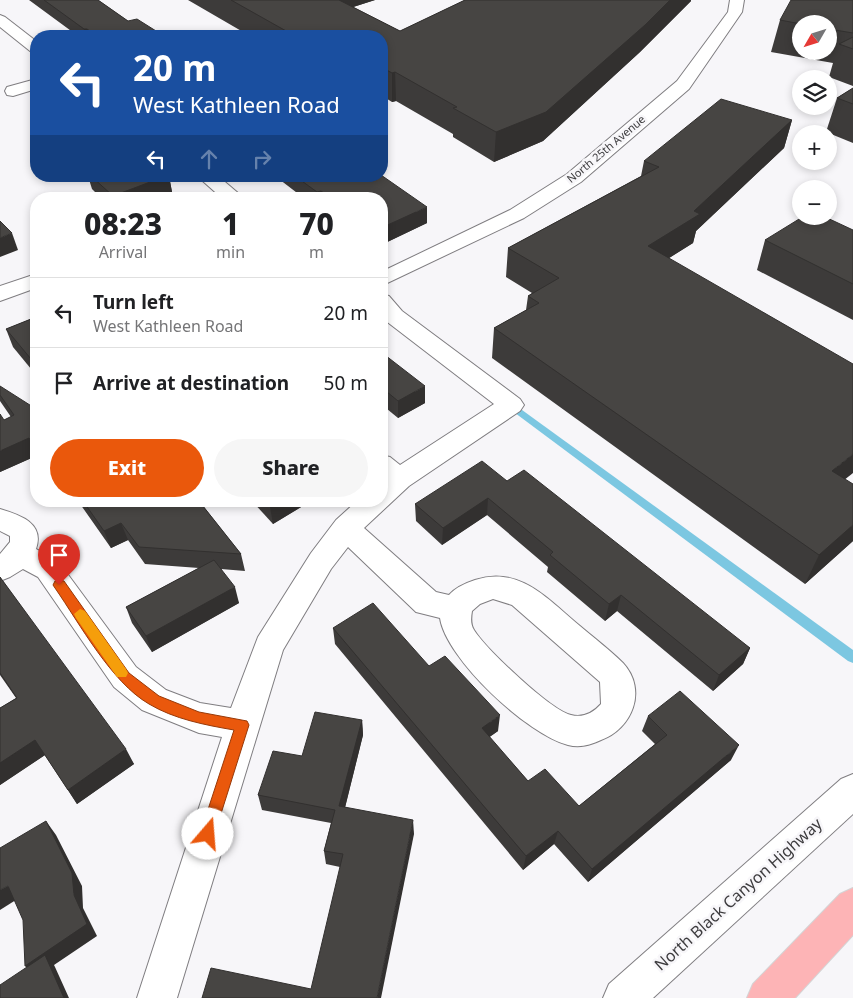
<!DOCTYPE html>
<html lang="en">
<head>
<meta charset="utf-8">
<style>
  body { margin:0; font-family:"Noto Sans",sans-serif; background:#f6f6f6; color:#202124; height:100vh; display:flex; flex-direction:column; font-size:19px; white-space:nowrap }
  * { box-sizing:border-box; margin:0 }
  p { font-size:16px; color:#757577 }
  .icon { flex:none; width:28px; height:28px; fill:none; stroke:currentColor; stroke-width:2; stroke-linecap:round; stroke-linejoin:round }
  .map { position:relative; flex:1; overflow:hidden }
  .sheet { position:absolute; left:30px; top:192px; width:358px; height:315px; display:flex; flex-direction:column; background:#fff; border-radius:20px; box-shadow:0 2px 8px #0003 }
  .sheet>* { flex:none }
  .guide { position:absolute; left:30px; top:30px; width:358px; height:152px; border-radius:20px; box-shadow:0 2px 8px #0003; background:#1a4fa0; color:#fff; overflow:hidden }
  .needle { width:32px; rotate:231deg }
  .fabs { position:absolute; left:792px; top:15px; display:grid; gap:10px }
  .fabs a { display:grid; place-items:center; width:45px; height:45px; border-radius:50%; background:#fff; box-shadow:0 2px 8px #0003; font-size:25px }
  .pin { position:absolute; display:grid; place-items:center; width:42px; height:42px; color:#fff; margin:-51px -21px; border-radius:50% 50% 50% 0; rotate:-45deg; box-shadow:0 0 5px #0007 }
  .pin .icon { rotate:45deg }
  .me { position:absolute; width:55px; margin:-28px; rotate:18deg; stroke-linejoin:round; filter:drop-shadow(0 0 4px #0008) }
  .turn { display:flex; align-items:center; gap:18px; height:105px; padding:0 20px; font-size:22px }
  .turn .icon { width:65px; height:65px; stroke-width:2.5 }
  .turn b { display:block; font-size:35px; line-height:42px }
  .lanes { display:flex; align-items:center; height:48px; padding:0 20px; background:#0003; justify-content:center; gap:25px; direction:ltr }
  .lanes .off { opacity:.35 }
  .eta { display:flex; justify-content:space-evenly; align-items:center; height:85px; text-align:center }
  .eta b { font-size:30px; font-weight:800; line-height:35px }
  .button { display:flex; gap:10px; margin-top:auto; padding:10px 20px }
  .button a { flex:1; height:58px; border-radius:30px; background:#ea580c; color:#fff; font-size:20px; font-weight:800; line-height:58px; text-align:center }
  .button a+a { background:#f6f6f6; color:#202124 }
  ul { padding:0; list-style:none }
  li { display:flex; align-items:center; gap:15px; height:70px; padding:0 20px; border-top:1px solid #e0e0e0 }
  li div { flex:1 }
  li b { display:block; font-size:19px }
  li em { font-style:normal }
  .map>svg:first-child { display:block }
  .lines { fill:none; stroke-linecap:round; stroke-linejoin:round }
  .stream { fill:#7cc7e1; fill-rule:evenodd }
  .street-casing { stroke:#7f7d80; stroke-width:2 }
  .secondary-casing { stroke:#7f7d80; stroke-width:2 }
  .highway-casing { stroke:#d4d4d5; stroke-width:2 }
  .street { fill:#fff; fill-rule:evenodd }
  .secondary { fill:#fff; fill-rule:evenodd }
  .highway { fill:#fdb4b6; fill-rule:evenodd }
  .wall { fill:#3d3b3a; fill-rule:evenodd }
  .shaded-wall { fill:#32302f }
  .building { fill:#474543; stroke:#32302f }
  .route { fill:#ea580c; stroke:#983908 }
  .slow { fill:#f59e0b }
  .labels { text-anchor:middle; stroke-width:5; stroke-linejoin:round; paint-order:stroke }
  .far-street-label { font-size:11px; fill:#3d3c3e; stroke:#f7f6f9 }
  .near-street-label { font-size:16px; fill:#3d3c3e; stroke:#f7f6f9 }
</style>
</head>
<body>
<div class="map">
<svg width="853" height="998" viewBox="0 0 853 998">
  <rect width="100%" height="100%" fill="#f7f6f9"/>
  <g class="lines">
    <!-- stream -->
    <path class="stream" d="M 511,402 L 853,650 L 853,663 L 848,661 L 507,407 L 506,405 Z"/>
    <!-- street casing -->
    <g class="street-casing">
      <g id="street">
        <path d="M 730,0 L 744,0 L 742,12 L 689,89 L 581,182 L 524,218 L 381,286 L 381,272 L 510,210 L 567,174 L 677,81 L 728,12 Z"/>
        <path d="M 0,15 L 5,17 L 36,41 L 36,53 L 30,51 L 0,27 Z"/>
        <path d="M 36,79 L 36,89 L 13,96 L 7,95 L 5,91 L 7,87 Z"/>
        <path d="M 197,176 L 218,176 L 245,199 L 223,199 Z"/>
        <path d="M 36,274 L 36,288 L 0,301 L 0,286 Z"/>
        <path d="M 381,294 L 389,296 L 402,311 L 520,399 L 524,405 L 520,411 L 409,486 L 364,528 L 436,592 L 449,595 C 456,587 466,583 475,580 C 520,565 548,600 580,626 C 594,638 610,650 623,663 C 648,690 632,729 601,740 C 590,745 580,748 568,745 C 528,735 446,659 440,618 L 416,612 L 348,547 L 331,569 L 283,650 L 177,998 L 137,998 L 222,737 L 199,733 L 142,710 L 114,687 L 38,577 L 23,569 L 10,577 L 0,581 L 0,554 L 10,542 L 10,536 L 0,531 L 0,509 C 20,515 45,523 36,549 L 58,561 L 136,667 L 166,690 L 200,703 L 231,708 L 258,637 L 311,553 L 336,520 L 357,501 L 381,501 L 381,455 L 390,457 L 400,465 L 494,404 L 386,321 L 381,315 ZM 493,599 L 512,605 L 600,682 L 601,704 C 593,713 583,718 571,715 C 551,711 485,648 474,630 C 470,624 471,617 472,611 L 480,604 Z"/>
      </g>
    </g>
    <!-- secondary casing -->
    <g class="secondary-casing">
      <path id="secondary" d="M 853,774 L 853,814 L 653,998 L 603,998 L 609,984 L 841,779 Z"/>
    </g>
    <!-- highway casing -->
    <g class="highway-casing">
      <path id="highway" d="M 853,888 L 853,935 L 795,998 L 747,998 L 753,984 L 840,894 Z"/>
    </g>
    <!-- street -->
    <use href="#street" class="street"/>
    <!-- secondary -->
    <use href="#secondary" class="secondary"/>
    <!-- highway -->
    <use href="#highway" class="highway"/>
  </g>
  <!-- wall -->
  <g class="wall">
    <path d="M 29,0 L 98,0 L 128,21 L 164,36 L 78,36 Z"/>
    <path d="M 188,0 L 375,0 L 353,7 L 400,31 L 465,0 L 691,0 L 691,1 L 640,52 L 543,141 L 494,162 L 453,137 L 453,134 L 396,101 L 392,102 L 381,95 L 381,36 L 250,36 Z"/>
    <path d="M 853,0 L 853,86 L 829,77 L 833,63 L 771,52 L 780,20 ZM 801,24 L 829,24 L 829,51 L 801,51 Z"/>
    <path d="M 853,88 L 853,143 L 826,132 L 837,98 Z"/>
    <path d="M 792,120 L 784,148 L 696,231 L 693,243 L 669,258 L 845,479 L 853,541 L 805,584 L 492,358 L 494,328 L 526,310 L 528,296 L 532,293 L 506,277 L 508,248 L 641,176 L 644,161 Z"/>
    <path d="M 88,176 L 169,176 L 172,192 L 154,199 L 102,199 L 92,189 Z"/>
    <path d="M 275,176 L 381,176 L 427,223 L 381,245 L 381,199 L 305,199 Z"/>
    <path d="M 853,230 L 853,320 L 757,270 L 765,240 Z"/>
    <path d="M 36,317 L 36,375 L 13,347 L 6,329 Z"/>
    <path d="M 381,352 L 425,403 L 398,418 L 381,404 Z"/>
    <path d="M 0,395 L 33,407 L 36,406 L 36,456 L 0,472 L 4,420 L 11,417 L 0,401 Z"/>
    <path d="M 507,481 L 750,648 L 743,664 L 713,691 L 617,611 L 605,621 L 547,572 L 548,567 L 487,515 L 442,545 L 416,521 L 415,504 Z"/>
    <path d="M 78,501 L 199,501 L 241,554 L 245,571 L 221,569 L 239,603 L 152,652 L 132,623 L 126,607 L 199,568 L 145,564 L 128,540 L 111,548 Z"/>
    <path d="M 252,501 L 311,501 L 273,524 Z"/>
    <path d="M 0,577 L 134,764 L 77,804 L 45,755 L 0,785 L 0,708 L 16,698 L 0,675 Z"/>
    <path d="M 333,628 L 429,666 L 498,731 L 489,737 L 528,781 L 579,806 L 655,744 L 642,731 L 648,716 L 731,760 L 588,882 L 554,844 L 523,870 L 335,644 Z"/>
    <path d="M 362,720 L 363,735 L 345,807 L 414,834 L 340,867 L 326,864 L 324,851 L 331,823 L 262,810 L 258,795 L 302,756 Z"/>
  </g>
  <!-- shaded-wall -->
  <g class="shaded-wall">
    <path d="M 320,0 L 375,0 L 322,17 Z"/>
    <path d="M 670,0 L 691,0 L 691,1 L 640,52 L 543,141 L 494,162 L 496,132 Z"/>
    <path d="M 84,29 L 87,29 L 89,36 L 86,36 Z"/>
    <path d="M 395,72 L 396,101 L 392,102 L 392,73 Z"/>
    <path d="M 792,120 L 784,148 L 696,231 L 693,243 L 642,275 L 648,246 L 694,211 Z"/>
    <path d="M 166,176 L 169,176 L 172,192 L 154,199 L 114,199 L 113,196 Z"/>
    <path d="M 321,191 L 321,199 L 317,199 L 317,192 Z"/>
    <path d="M 427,207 L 427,223 L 381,245 L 381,228 Z"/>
    <path d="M 12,233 L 18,250 L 0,257 L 0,238 Z"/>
    <path d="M 36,357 L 36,373 L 31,359 Z"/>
    <path d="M 425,386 L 425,403 L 398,418 L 398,401 Z"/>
    <path d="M 29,438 L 36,454 L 36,456 L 0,472 L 0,451 Z"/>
    <path d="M 853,454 L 853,473 L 819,500 L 832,471 Z"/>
    <path d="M 488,498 L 487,515 L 442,545 L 443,528 Z"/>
    <path d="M 279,501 L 311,501 L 273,524 L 270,507 Z"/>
    <path d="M 121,523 L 128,540 L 111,548 L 104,531 Z"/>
    <path d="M 853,525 L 853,541 L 805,584 L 819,555 Z"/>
    <path d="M 235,587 L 239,603 L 152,652 L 146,636 Z"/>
    <path d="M 621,595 L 617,611 L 605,621 L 609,604 Z"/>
    <path d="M 750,648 L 743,664 L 713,691 L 719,675 Z"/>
    <path d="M 500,715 L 498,731 L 480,744 L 482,728 Z"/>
    <path d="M 362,720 L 363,735 L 342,820 L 339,806 Z"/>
    <path d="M 35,740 L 45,755 L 0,785 L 0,763 Z"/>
    <path d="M 739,745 L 731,760 L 588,882 L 592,869 Z"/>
    <path d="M 126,749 L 134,764 L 77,804 L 68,790 Z"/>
    <path d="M 413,820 L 414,834 L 381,998 L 377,998 Z"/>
    <path d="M 46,821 L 56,835 L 82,886 L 83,908 L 97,936 L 54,965 L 55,967 L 69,998 L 64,998 L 36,977 L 25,966 L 74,895 Z"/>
    <path d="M 558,831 L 554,844 L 523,870 L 526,856 Z"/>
    <path d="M 8,886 L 19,898 L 0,910 L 0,890 Z"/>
  </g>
  <!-- building -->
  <g class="building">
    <path d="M 44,0 L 98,0 L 128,21 L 137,19 L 164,36 L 97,36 L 87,29 L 84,29 Z"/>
    <path d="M 231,0 L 339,0 L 400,31 L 465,0 L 670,0 L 645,25 L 546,112 L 496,132 L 453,108 L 457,107 L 395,72 L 392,73 L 381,67 L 381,36 L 295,36 Z"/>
    <path d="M 791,0 L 853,0 L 853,33 L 829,29 L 829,24 L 801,24 L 780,20 Z"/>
    <path d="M 853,37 L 853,49 L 839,44 Z"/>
    <path d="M 853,88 L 853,104 L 837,98 Z"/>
    <path d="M 721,99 L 792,120 L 694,211 L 700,214 L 648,246 L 853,364 L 853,454 L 832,471 L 853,484 L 853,525 L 819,555 L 494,328 L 539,303 L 528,296 L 559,278 L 508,248 L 659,167 L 644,161 Z"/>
    <path d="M 381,175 L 427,207 L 381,228 L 381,199 L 332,199 L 321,191 L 317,192 L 295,176 L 381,176 Z"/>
    <path d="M 91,176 L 166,176 L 113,196 Z"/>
    <path d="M 804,216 L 823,216 L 853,230 L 853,284 L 765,240 Z"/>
    <path d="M 0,221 L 12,233 L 0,238 Z"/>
    <path d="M 36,317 L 36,357 L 31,359 L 6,329 Z"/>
    <path d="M 381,352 L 425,386 L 398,401 L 381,387 Z"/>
    <path d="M 0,386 L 33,407 L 36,406 L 36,448 L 29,438 L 0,451 L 0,414 L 4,420 L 14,415 L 0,395 Z"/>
    <path d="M 482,461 L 507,481 L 524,470 L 750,648 L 719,675 L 621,595 L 609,604 L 550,555 L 553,552 L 488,498 L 443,528 L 415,504 Z"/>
    <path d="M 83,501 L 199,501 L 241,554 L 139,547 L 121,523 L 104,531 Z"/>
    <path d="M 265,501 L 279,501 L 270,507 Z"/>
    <path d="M 214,560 L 235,587 L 146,636 L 126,607 Z"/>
    <path d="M 0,577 L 126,749 L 68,790 L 35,740 L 0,763 L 0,708 L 17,698 L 0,673 Z"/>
    <path d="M 373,603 L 429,666 L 445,656 L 500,715 L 482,728 L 528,781 L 545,769 L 579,806 L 667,735 L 648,716 L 680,691 L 739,745 L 592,869 L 558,831 L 526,856 L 333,628 Z"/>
    <path d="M 315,712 L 362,720 L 339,806 L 413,820 L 377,998 L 202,998 L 211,968 L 311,989 L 343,854 L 324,851 L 335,810 L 258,795 L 273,751 L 302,756 Z"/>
    <path d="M 46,821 L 72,873 L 74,895 L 87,924 L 25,966 L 23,920 L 8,886 L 0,890 L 0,848 Z"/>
    <path d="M 45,955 L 64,998 L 0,998 L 0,985 Z"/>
  </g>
  <!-- route -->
  <path class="route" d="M 59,580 L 64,581 L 129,673 L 159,696 L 199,712 L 247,721 L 249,725 L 213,839 L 208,841 L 203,839 L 200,834 L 234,730 C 205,725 174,719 149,704 C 111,682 80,624 55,588 L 53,585 L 55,581 Z"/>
  <!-- slow -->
  <path class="slow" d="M 80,609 L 85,611 L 126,669 L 128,673 L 126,677 L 117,677 L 76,618 L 74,614 Z"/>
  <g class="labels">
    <!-- far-street labels -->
    <g class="far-street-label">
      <text transform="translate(606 149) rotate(-40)" y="4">North 25th Avenue</text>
    </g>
    <!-- near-street labels -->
    <g class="near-street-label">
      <text transform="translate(738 894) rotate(-42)" y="6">North Black Canyon Highway</text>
    </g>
  </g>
</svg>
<div class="fabs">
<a><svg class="needle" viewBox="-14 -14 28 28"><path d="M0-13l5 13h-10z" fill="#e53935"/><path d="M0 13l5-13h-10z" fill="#757577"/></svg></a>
<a><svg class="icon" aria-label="layers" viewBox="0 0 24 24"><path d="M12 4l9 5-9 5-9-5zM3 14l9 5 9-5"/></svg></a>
<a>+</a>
<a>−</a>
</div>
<div class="pin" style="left:59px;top:585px;background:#d93025"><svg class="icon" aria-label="arrive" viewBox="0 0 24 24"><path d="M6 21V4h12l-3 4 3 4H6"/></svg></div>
<svg class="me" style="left:208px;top:834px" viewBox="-20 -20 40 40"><circle r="19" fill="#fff"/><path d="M0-13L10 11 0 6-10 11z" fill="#ea580c"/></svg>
<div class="guide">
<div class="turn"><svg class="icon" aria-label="left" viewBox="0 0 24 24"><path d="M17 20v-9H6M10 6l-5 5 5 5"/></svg><div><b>20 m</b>West Kathleen Road</div></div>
<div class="lanes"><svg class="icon" aria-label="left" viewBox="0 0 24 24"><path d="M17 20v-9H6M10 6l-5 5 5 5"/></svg><svg class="icon off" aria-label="ahead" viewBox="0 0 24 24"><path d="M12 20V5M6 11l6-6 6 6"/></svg><svg class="icon off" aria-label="right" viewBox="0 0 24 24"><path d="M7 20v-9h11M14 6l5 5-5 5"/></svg></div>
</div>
<section class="sheet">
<div class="eta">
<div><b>08:23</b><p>Arrival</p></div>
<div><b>1</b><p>min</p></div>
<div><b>70</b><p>m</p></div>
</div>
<ul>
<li><svg class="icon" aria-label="left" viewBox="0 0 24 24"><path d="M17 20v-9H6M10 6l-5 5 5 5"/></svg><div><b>Turn left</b><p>West Kathleen Road</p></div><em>20 m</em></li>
<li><svg class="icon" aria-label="arrive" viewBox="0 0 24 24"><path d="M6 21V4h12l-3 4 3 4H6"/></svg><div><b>Arrive at destination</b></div><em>50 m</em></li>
</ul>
<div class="button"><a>Exit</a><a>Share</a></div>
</section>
</div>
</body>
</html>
